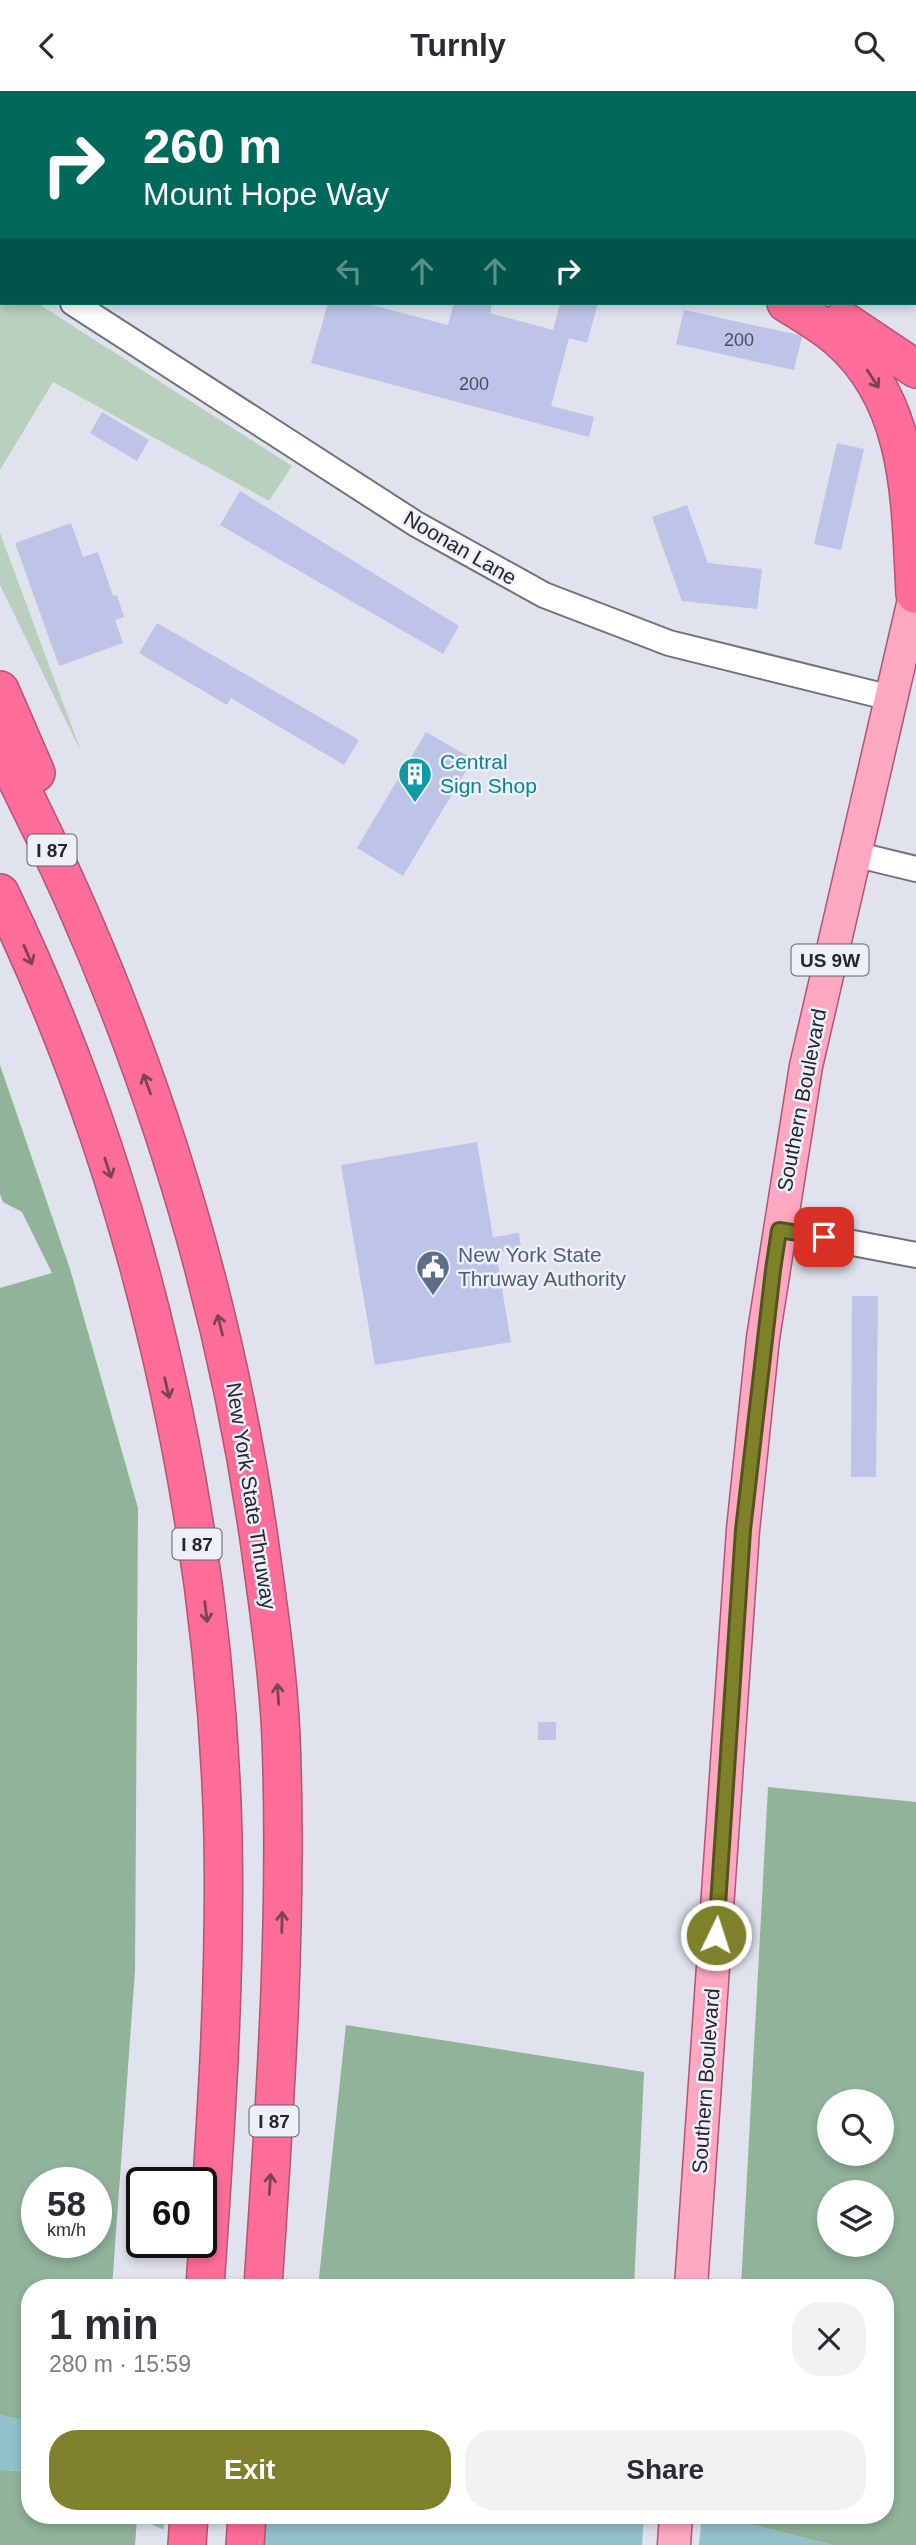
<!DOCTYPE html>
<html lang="en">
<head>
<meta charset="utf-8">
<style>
  body { margin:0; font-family:Helvetica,sans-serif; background:#f2f2f3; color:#2b2b33; height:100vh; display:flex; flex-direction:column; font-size:26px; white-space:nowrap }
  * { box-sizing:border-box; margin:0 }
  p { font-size:23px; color:#7c7c81 }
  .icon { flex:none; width:38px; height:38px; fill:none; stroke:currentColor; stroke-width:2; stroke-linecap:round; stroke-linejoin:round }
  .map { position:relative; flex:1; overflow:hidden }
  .drawer { position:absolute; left:21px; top:2188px; width:873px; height:245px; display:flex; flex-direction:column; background:#fff; border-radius:28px; box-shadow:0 4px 10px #0003 }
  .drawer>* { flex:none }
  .banner { position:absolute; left:0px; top:0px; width:917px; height:214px; box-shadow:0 4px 10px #0003; background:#00695c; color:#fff; overflow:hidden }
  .fabs { position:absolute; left:817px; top:1998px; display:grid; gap:14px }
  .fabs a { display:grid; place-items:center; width:77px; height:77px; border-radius:50%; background:#fff; box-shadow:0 4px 10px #0003; font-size:35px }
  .speed { position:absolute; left:21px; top:2076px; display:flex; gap:14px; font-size:35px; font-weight:700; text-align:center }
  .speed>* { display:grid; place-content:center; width:91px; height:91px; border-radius:50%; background:#fff; box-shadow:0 4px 10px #0003; line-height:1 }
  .speed small { font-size:18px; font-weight:400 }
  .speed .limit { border:4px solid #111; border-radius:10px; background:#fff; color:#111 }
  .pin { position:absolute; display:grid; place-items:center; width:60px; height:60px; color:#fff; margin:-30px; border-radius:14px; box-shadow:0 4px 10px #0006 }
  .me { position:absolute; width:77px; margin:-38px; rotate:4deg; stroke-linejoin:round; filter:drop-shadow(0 0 5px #0008) }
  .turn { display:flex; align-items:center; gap:24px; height:147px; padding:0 28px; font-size:32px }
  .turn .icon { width:91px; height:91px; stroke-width:2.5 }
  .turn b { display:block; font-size:49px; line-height:60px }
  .lanes { display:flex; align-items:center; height:66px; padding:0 28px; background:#0003; justify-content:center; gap:35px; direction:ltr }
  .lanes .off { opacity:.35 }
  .round { display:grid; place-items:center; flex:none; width:74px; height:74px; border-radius:28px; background:#f2f2f3 }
  .headline { display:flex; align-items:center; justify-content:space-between; height:119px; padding:0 28px }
  h1 { font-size:42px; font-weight:600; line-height:52px }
  .primary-button { display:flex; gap:14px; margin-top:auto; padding:14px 28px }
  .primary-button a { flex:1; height:80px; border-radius:28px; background:#7f812a; color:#fff; font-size:28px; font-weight:600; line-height:80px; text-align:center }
  .primary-button a+a { background:#f2f2f3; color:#2b2b33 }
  header { display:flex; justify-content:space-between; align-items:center; height:91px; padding:0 28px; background:#fff; font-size:32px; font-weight:600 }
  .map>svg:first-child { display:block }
  .green { fill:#b9d0bf }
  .forest { fill:#91b39a; fill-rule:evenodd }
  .water { fill:#92c1c9 }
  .pier { fill:#e0e2ed }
  .building { fill:#bec4e8 }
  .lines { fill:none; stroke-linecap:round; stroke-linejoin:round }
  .minor-casing { stroke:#70727c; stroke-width:28 }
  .major-casing { stroke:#b25472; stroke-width:35 }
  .highway-casing { stroke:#b25472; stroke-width:40 }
  .minor { stroke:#fff; stroke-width:24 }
  .major { stroke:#fea7c1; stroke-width:32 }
  .highway { stroke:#fe6d98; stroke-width:37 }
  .oneway { stroke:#7c4256 }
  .route-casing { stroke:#53541b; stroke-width:18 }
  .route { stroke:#7f812a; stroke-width:12 }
  .labels { text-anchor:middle; stroke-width:5; stroke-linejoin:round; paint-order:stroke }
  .number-label { font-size:18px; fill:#4b4e5a }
  .shield { fill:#edeffa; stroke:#616268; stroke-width:2 }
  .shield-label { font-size:19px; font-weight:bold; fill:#25262a }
  .street-label { font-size:21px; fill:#25262a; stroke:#edeffa }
  .culture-label { font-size:21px; fill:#0d838f; stroke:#edeffa; text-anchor:start }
  .service-label { font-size:21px; fill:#4e5e75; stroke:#edeffa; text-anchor:start }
</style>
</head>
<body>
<header><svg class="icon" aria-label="back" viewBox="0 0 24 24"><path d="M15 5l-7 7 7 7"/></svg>Turnly<svg class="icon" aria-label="search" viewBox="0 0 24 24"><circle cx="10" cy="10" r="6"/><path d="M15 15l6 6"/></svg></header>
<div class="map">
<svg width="916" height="2454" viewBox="0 0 916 2454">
  <rect width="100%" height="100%" fill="#e0e2ed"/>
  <!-- green -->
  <g class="green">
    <path d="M 0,188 L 2,212 L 37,212 L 292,375 L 269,410 L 53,291 L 0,379 Z"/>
    <path d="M 0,442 L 82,663 L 0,494 Z"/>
  </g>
  <!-- forest -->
  <g class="forest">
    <path d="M 0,974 L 70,1178 L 138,1417 L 135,1880 L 112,2196 L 30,2196 L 30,2331 L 0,2324 L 0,1197 L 52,1182 L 22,1121 L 3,1111 L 0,1103 ZM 96,2091 L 96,2151 L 37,2151 L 37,2091 Z"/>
    <path d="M 768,1696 L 916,1711 L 916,2454 L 832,2454 L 729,2428 L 729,2424 L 886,2424 L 886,2196 L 741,2196 ZM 830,2011 L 882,2011 L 882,2063 L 830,2063 ZM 830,2102 L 882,2102 L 882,2154 L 830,2154 Z"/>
    <path d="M 346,1934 L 644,1981 L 634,2196 L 318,2196 Z"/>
    <path d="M 0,2379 L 30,2380 L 30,2424 L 129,2424 L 137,2428 L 135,2454 L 0,2454 Z"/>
  </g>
  <!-- water -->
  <g class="water">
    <path d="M 0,2324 L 30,2331 L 30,2380 L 0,2379 Z"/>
    <path d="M 129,2424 L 694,2424 L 729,2428 L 832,2454 L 201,2454 Z"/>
  </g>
  <!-- pier -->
  <g class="pier">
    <path d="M 165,2424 L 266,2424 L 264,2454 L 192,2454 L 163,2442 Z"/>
    <path d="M 644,2424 L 702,2424 L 699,2454 L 642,2454 Z"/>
  </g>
  <!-- building -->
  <g class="building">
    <path d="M 328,212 L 364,212 L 448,234 L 454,212 L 492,212 L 490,222 L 553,239 L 560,212 L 598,212 L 587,252 L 569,247 L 551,315 L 594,326 L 589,346 L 311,272 Z"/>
    <path d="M 684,219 L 799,244 L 802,246 L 794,279 L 676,253 Z"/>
    <path d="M 102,321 L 149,349 L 137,370 L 90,342 Z"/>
    <path d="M 837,352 L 864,358 L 841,459 L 814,453 Z"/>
    <path d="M 240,400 L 459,535 L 443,563 L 220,434 Z"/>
    <path d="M 687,414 L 708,472 L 762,478 L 757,518 L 682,510 L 652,426 Z"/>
    <path d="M 71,432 L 83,466 L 98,461 L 113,505 L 117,504 L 124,526 L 115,529 L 123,552 L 59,575 L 15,452 Z"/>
    <path d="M 157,532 L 359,649 L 344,674 L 231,607 L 227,614 L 139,562 Z"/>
    <path d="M 426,641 L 473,668 L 403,785 L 357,757 Z"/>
    <path d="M 477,1051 L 493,1146 L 519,1142 L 521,1157 L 496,1162 L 511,1251 L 375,1274 L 341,1074 Z"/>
    <path d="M 852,1205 L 878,1205 L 876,1386 L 851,1386 Z"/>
    <rect x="538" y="1631" width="18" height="18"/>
  </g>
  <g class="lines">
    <!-- minor casing -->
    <g class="minor-casing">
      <g id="minor">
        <path d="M 0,165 L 2,166"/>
        <path d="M 73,212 L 416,433 L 544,504 L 669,552 L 891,607"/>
        <path d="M 854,763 L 916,778"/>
        <path d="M 779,1138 L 916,1164"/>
      </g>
    </g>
    <!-- major casing -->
    <g class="major-casing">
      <g id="major">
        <path d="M 691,2196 L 743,1439 L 763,1247 L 806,975 L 916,500"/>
        <path d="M 674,2454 L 676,2424"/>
      </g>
    </g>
    <!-- highway casing -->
    <g class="highway-casing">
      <g id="highway">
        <path d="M 84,0 L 93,2"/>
        <path d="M 211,0 L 219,2"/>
        <path d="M 0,29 L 2,28"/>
        <path d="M 915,94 L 916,94"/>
        <path d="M 915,165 L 916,165"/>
        <path d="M 786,212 C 804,223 823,234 839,248 C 913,313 910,412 915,503"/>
        <path d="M 843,229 L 916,278"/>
        <path d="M 0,599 L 36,682"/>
        <path d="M 0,656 C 130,905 219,1169 259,1448 C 268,1514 278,1580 281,1646 C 288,1830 275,2013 263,2196"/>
        <path d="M 0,802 C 139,1089 215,1426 223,1745 C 226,1896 215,2046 205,2196"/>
        <path d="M 187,2454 L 189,2424"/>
        <path d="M 245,2454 L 247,2424"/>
      </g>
    </g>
    <!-- minor -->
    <use href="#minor" class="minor"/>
    <!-- major -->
    <use href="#major" class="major"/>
    <!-- highway -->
    <use href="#highway" class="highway"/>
  </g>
  <!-- one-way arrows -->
  <defs><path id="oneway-shaft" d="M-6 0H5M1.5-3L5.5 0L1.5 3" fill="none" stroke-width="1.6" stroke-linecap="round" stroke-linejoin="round" transform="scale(1.75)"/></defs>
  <g class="oneway">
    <use href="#oneway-shaft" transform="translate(873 288) rotate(57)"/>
    <use href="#oneway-shaft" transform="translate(28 864) rotate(67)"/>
    <use href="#oneway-shaft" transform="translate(147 993) rotate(-110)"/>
    <use href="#oneway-shaft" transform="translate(108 1077) rotate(72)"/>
    <use href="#oneway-shaft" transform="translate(220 1234) rotate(-104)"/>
    <use href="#oneway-shaft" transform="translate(167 1297) rotate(77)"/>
    <use href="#oneway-shaft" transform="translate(206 1521) rotate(83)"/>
    <use href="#oneway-shaft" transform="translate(278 1603) rotate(-94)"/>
    <use href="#oneway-shaft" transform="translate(282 1831) rotate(-89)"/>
    <use href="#oneway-shaft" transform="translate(270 2093) rotate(-86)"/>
  </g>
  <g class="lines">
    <!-- route casing -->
    <g class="route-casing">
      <path id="route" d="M 716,1844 L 743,1439 L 773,1179 L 779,1139 L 824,1146"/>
    </g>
    <!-- route -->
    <use href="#route" class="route"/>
  </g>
  <!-- icons -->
  <defs>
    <g id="building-pin" transform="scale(1.75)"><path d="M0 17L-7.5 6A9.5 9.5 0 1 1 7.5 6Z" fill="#0f9aa8" stroke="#edeffa"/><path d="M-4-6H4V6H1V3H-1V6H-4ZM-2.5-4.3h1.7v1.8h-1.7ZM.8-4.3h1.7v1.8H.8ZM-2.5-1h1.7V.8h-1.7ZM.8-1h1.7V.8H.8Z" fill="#fff"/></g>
    <g id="civic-pin" transform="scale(1.75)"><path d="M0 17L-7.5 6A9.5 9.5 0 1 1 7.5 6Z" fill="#5c6f8a" stroke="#edeffa"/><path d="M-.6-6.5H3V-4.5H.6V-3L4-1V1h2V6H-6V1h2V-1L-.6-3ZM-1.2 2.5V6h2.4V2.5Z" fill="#fff"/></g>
  </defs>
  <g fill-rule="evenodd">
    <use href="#building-pin" x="415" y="683"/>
    <use href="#civic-pin" x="433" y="1176"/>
  </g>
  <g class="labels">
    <!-- number labels -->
    <g class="number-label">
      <text x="739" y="255">200</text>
      <text x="474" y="299">200</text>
    </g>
    <!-- shield labels -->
    <g class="shield">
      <rect x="27.5" y="743.5" width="49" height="31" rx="5"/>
      <rect x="791.5" y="853.5" width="77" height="31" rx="5"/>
      <rect x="172.5" y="1437.5" width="49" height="31" rx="5"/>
      <rect x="249.5" y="2014.5" width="49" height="31" rx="5"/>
    </g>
    <g class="shield-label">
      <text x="52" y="766">I 87</text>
      <text x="830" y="876">US 9W</text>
      <text x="197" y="1460">I 87</text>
      <text x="274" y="2037">I 87</text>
    </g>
    <!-- street labels -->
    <g class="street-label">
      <text transform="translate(460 457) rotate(30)" y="7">Noonan Lane</text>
      <text transform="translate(802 1009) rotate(-79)" y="7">Southern Boulevard</text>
      <text transform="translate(251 1405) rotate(81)" y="7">New York State Thruway</text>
      <text transform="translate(706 1990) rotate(-86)" y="7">Southern Boulevard</text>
    </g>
    <!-- culture labels -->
    <g class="culture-label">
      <text x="440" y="678">Central<tspan x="440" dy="24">Sign Shop</tspan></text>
    </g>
    <!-- service labels -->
    <g class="service-label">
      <text x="458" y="1171">New York State<tspan x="458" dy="24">Thruway Authority</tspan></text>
    </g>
  </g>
</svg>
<div class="fabs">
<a><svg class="icon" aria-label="search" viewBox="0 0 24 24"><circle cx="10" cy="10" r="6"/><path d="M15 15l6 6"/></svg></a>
<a><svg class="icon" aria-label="layers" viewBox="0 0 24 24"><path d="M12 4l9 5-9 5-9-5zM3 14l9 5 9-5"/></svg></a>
</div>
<div class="speed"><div>58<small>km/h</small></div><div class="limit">60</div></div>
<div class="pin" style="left:824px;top:1146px;background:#d93025"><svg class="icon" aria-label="arrive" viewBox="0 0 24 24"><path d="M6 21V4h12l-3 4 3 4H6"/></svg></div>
<svg class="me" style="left:716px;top:1844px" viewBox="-20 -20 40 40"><circle r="17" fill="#7f812a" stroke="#fff" stroke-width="3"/><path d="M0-11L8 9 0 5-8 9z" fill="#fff"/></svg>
<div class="banner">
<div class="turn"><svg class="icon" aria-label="right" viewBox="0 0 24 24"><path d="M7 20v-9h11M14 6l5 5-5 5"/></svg><div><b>260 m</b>Mount Hope Way</div></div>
<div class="lanes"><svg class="icon off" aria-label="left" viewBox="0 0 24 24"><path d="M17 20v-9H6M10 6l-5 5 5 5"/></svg><svg class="icon off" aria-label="ahead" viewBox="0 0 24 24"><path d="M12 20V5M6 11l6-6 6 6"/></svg><svg class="icon off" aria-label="ahead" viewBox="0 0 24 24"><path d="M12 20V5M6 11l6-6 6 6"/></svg><svg class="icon" aria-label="right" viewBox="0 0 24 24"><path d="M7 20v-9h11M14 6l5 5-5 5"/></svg></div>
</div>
<section class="drawer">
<div class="headline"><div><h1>1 min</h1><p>280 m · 15:59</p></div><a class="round"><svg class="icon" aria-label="close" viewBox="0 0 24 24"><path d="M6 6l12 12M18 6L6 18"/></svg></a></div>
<div class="primary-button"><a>Exit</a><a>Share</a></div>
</section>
</div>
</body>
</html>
